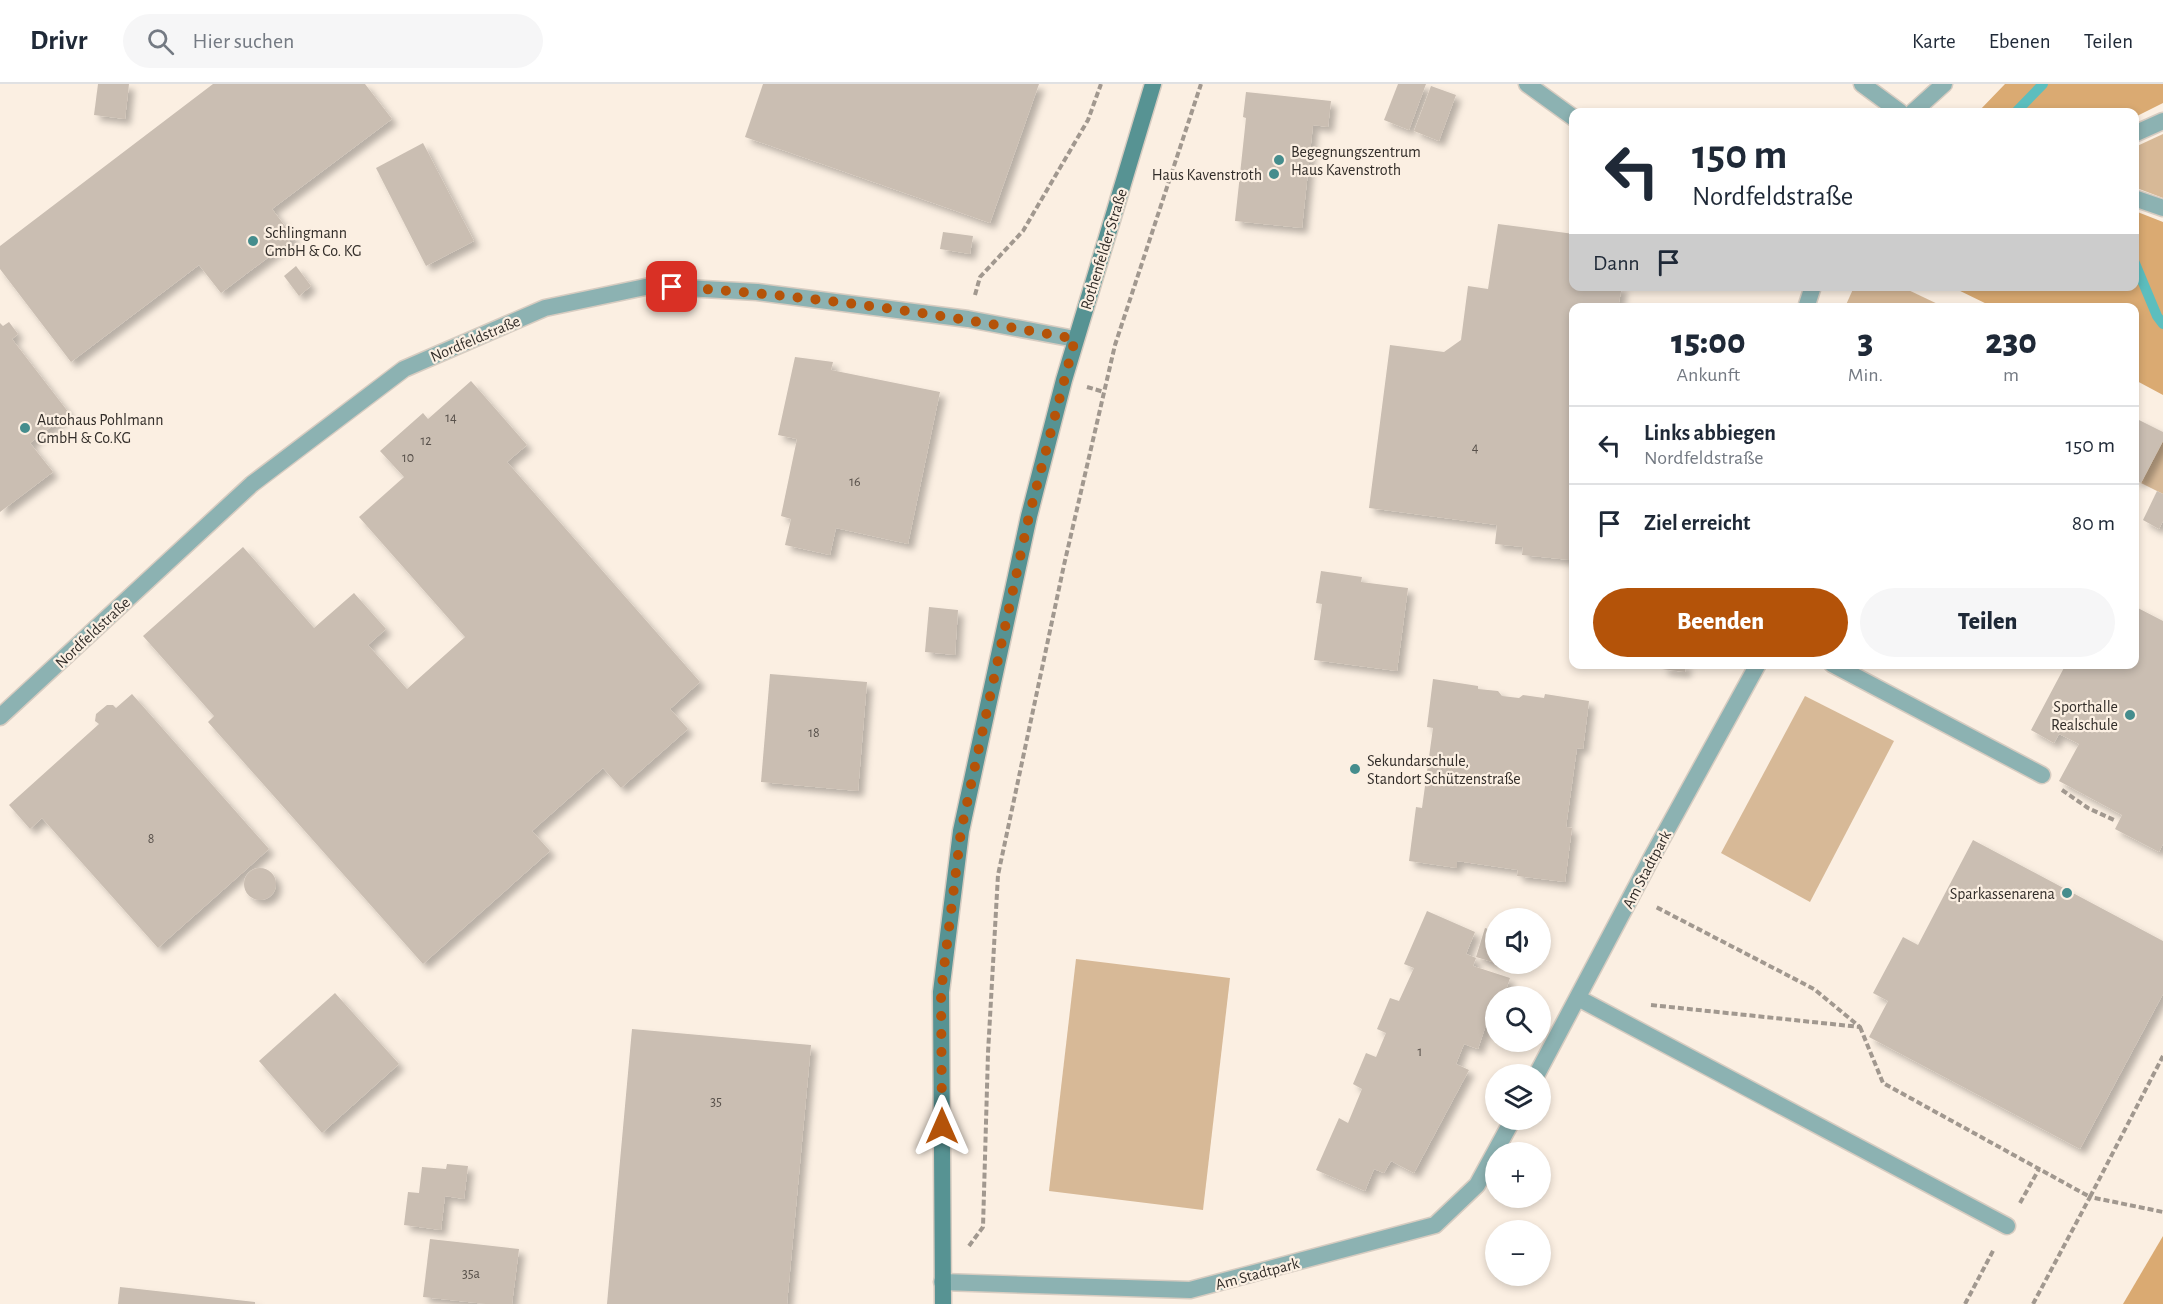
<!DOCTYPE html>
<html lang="de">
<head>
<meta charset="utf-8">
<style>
  body { margin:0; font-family:"Alegreya Sans",sans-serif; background:#f6f6f7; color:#1f2937; height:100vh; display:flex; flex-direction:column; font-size:22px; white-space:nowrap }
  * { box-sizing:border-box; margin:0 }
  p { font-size:20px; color:#747a83 }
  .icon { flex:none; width:33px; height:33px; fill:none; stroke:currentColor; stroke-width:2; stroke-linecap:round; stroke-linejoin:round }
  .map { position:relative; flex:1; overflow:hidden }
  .side { position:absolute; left:1569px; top:219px; width:570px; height:366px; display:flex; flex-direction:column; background:#fff; border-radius:12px; box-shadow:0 3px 9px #0003 }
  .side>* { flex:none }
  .hud { position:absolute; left:1569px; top:24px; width:570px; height:183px; border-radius:12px; box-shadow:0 3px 9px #0003; background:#fff; color:#1f2937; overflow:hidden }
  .controls { position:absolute; left:1485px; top:824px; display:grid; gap:12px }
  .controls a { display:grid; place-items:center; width:66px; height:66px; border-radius:50%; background:#fff; box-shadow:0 3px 9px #0003; font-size:30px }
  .pin { position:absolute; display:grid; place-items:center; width:51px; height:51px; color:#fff; margin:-26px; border-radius:12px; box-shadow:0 3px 9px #0006 }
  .me { position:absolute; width:66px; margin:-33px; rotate:0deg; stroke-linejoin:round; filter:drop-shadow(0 0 4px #0008) }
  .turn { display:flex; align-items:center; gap:21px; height:126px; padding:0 24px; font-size:27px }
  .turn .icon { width:78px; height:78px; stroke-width:2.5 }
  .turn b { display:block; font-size:42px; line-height:51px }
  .then { display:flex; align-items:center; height:57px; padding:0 24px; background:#0003; gap:12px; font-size:22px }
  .eta { display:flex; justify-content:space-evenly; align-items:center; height:102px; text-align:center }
  .eta b { font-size:36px; font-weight:800; line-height:42px }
  .button { display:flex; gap:12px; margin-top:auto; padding:12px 24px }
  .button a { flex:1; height:69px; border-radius:36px; background:#b45309; color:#fff; font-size:24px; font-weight:800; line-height:69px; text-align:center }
  .button a+a { background:#f6f6f7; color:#1f2937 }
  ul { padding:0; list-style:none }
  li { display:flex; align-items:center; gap:18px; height:78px; padding:0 24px; border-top:2px solid #e0e1e3 }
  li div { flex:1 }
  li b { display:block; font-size:22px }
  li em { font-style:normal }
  header { display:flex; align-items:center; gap:36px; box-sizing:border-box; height:84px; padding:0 30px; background:#fff; border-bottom:2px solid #e0e1e3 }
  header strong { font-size:28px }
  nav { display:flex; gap:33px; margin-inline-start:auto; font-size:21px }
  .search { width:420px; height:54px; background:#f6f6f7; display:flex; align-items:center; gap:15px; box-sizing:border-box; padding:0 21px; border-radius:33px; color:#747a83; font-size:22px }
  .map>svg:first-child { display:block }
  .green { fill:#d7b997 }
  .forest { fill:#daaa72 }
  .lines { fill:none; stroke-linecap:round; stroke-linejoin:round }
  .stream { stroke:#5cbebe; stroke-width:10 }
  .building { fill:#cabeb2; filter:url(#shadow) }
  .service-casing { stroke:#d7ccc1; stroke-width:19 }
  .minor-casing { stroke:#d7ccc1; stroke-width:19 }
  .secondary-casing { stroke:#d7ccc1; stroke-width:19 }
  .path { stroke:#a1988f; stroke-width:4; stroke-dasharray:6 3; stroke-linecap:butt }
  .service { stroke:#8cb2b2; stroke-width:16 }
  .minor { stroke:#8cb2b2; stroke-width:16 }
  .secondary { stroke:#579393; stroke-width:16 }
  .route { stroke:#b45309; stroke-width:10; stroke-dasharray:0 18 }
  .poi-dot { fill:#458d8d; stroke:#fbefe2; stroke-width:2 }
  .labels { text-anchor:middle; stroke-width:4.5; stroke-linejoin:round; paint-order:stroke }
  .number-label { font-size:14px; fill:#58514b }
  .poi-label { font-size:16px; fill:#322d29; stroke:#fbefe2; text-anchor:start }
  .street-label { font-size:16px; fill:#322d29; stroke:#fbefe2 }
</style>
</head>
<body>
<header>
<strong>Drivr</strong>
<div class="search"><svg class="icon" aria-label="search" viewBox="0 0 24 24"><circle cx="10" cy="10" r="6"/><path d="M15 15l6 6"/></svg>Hier suchen</div>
<nav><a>Karte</a><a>Ebenen</a><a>Teilen</a></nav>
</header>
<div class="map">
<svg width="2163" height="1220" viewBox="0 0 2163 1220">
  <defs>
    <filter id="shadow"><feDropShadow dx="5.5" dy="5.5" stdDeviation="3" flood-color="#0004"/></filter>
  </defs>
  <rect width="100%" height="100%" fill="#fbefe2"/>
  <!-- green -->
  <g class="green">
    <path d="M 2163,50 L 2163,114 L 2134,103 L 2135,63 Z"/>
    <path d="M 1854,203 L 1902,203 L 1944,223 L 1845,223 Z"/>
    <path d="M 2163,357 L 2163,410 L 2141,399 Z"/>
    <path d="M 1805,612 L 1894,657 L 1810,818 L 1721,769 Z"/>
    <path d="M 1076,875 L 1230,894 L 1203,1126 L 1049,1107 Z"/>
  </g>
  <!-- forest -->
  <g class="forest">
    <path d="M 2005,0 L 2163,0 L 2163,19 L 2135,33 L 2134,28 L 1978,28 Z"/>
    <path d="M 2135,127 L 2163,138 L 2163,311 L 2135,296 L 2134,224 L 1993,223 L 1952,203 L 2134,202 Z"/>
    <path d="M 2163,1152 L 2163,1220 L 2123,1220 Z"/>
  </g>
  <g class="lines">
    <!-- stream -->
    <g class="stream">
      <path d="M 2016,28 L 2043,0"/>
      <path d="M 2134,177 L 2157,232 L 2163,240"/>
    </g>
  </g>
  <!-- building -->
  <g class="building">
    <path d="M 98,0 L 129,0 L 125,35 L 94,31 Z"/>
    <path d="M 213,0 L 365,0 L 392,35 L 272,125 L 294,154 L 221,209 L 199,181 L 71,278 L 0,185 L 0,162 Z"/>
    <path d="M 763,0 L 1039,0 L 990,139 L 745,53 Z"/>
    <path d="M 1398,0 L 1426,0 L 1409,46 L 1384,36 Z"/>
    <path d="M 1431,2 L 1456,11 L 1439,57 L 1414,47 Z"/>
    <path d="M 1246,8 L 1331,17 L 1328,43 L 1313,41 L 1302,144 L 1235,137 L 1246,34 L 1243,33 Z"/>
    <path d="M 423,59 L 474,157 L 426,182 L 376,84 Z"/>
    <path d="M 1498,140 L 1574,150 L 1574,202 L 1622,202 L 1618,224 L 1574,224 L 1574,470 L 1571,470 L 1570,476 L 1522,471 L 1523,463 L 1495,460 L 1497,441 L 1369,424 L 1390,261 L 1444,268 L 1461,256 L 1468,202 L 1488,205 Z"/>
    <path d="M 943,148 L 973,152 L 970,170 L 940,165 Z"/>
    <path d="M 296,182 L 311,202 L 299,212 L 284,192 Z"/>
    <path d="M 9,238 L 18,250 L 12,255 L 69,329 L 30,359 L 53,388 L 0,428 L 0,239 L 3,242 Z"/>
    <path d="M 795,273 L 833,278 L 831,286 L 940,308 L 908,460 L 836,444 L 830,471 L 785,461 L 791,435 L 781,432 L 797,355 L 778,351 Z"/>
    <path d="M 471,297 L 527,361 L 507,378 L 700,598 L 670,625 L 688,645 L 621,704 L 603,684 L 532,747 L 550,767 L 423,880 L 208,638 L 214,632 L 143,552 L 243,463 L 314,544 L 354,509 L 386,545 L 368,561 L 407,605 L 465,553 L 359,433 L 404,393 L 380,367 L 423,329 L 428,335 Z"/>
    <path d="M 2137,335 L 2163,348 L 2163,357 L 2141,399 L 2134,395 L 2134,339 Z"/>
    <path d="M 2157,407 L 2163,410 L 2163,437 L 2159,445 L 2143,436 Z"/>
    <path d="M 1321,487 L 1362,493 L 1361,498 L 1408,504 L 1397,587 L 1314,576 L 1322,520 L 1316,519 Z"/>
    <path d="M 2134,522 L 2163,537 L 2163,760 L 2159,768 L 2115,745 L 2122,731 L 2059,697 L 2079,660 L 2059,650 L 2054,659 L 2031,646 L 2066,580 L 2134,580 Z"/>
    <path d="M 929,523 L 958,526 L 955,571 L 925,568 Z"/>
    <path d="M 1663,580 L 1686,580 L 1685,588 L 1662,585 Z"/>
    <path d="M 770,590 L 867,598 L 858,707 L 761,698 Z"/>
    <path d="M 1433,595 L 1478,602 L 1478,605 L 1498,607 L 1502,612 L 1519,614 L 1523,611 L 1544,614 L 1545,610 L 1589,617 L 1583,665 L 1577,664 L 1566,743 L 1572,744 L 1565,798 L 1517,792 L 1518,786 L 1457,777 L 1457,784 L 1409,777 L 1416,723 L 1422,724 L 1433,644 L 1427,643 Z"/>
    <path d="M 132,610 L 269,765 L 158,864 L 42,734 L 30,745 L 9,721 L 99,640 L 95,637 L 96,630 L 107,621 L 113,621 L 116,624 Z"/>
    <path d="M 1973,756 L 2163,857 L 2163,910 L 2080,1065 L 1869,953 L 1888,917 L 1873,909 L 1903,853 L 1918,861 Z"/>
    <circle cx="260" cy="800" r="16"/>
    <path d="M 1427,827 L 1475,848 L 1466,870 L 1476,874 L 1473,882 L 1510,894 L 1504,912 L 1496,912 L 1496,937 L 1488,935 L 1478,965 L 1464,960 L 1456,980 L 1469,986 L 1414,1089 L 1391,1077 L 1384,1089 L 1374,1085 L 1365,1107 L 1316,1086 L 1339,1034 L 1348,1039 L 1362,1005 L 1353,1000 L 1366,969 L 1376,973 L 1386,949 L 1377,945 L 1390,914 L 1399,917 L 1414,884 L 1404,880 Z"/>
    <path d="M 1485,844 L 1496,847 L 1496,879 L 1476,873 Z"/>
    <path d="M 335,909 L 399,980 L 322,1049 L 259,977 Z"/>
    <path d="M 632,945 L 811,961 L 787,1220 L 607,1220 Z"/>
    <path d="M 447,1080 L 468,1082 L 464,1115 L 445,1112 L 441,1146 L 404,1141 L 408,1108 L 419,1109 L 422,1083 L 446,1085 Z"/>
    <path d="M 430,1155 L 519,1165 L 512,1220 L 486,1220 L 423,1213 Z"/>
    <path d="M 120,1203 L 255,1218 L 255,1220 L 118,1220 Z"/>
  </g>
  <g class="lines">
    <!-- service casing -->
    <g class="service-casing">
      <g id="service">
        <path d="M 1527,0 L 1574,34"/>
        <path d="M 1913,28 L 1944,0"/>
        <path d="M 1832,580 L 2042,691"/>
        <path d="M 1578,914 L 2007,1142"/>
      </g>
    </g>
    <!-- minor casing -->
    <g class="minor-casing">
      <g id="minor">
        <path d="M 1862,0 L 1900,28"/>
        <path d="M 2134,50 L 2163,37"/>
        <path d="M 2134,114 L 2163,124"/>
        <path d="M 1806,224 L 1813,202"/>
        <path d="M 0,633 L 252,400 L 404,285 L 545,224 L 650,202 L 757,208 L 968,235 L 1075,255"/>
        <path d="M 1537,990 L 1653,771 L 1758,580"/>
        <path d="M 942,1198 L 1190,1206 L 1435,1141 L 1477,1101 L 1513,1035"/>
      </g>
    </g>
    <!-- secondary casing -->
    <g class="secondary-casing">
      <path id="secondary" d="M 943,1220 L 941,908 L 961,747 L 1029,432 L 1064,296 L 1153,0"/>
    </g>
    <!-- path -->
    <g class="path">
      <path d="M 975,211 L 980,193 L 1023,147 L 1088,36 L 1101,0"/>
      <path d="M 1087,303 L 1104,308"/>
      <path d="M 2062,706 L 2088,724 L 2114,736"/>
      <path d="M 1651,921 L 1860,943 L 1814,905 L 1656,823"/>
      <path d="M 1860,943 L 1883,999 L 2090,1113 L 2163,972"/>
      <path d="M 2020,1119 L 2039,1085"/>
      <path d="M 969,1162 L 983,1143 L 988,969 L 998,791 L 1064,481 L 1115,261 L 1201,0"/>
      <path d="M 1965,1220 L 1994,1165"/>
      <path d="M 2033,1220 L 2090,1113 L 2163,1128"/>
    </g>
    <!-- service -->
    <use href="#service" class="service"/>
    <!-- minor -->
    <use href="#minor" class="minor"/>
    <!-- secondary -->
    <use href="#secondary" class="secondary"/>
  </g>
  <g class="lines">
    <!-- route -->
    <path class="route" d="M 672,203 C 808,211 942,230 1075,255 L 1029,432 L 961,747 L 941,908 L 942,1042"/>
  </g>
  <!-- markers -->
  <g class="poi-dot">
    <circle cx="1279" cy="76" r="6"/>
    <circle cx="1274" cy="90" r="6"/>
    <circle cx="253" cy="157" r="6"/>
    <circle cx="25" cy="344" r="6"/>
    <circle cx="2130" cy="631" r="6"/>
    <circle cx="1355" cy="685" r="6"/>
    <circle cx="2067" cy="809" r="6"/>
  </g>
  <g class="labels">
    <!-- number labels -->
    <g class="number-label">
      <text x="451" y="338">14</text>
      <text x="426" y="361">12</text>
      <text x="1475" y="368">4</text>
      <text x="408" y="378">10</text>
      <text x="855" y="402">16</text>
      <text x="814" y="653">18</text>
      <text x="151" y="759">8</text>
      <text x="1420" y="972">1</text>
      <text x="716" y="1022">35</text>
      <text x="471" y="1194">35a</text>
    </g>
    <!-- poi labels -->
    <g class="poi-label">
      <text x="1291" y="73">Begegnungszentrum<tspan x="1291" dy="18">Haus Kavenstroth</tspan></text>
      <text x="1262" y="96" text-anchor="end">Haus Kavenstroth</text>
      <text x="265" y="154">Schlingmann<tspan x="265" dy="18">GmbH &amp; Co. KG</tspan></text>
      <text x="37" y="341">Autohaus Pohlmann<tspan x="37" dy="18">GmbH &amp; Co.KG</tspan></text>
      <text x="2118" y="628" text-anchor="end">Sporthalle<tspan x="2118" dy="18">Realschule</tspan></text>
      <text x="1367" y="682">Sekundarschule,<tspan x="1367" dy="18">Standort Schützenstraße</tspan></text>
      <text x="2055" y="815" text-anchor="end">Sparkassenarena</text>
    </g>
    <!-- street labels -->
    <g class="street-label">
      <text transform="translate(1103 165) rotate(-73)" y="6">Rothenfelder Straße</text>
      <text transform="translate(475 254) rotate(-23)" y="6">Nordfeldstraße</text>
      <text transform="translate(92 548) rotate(-43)" y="6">Nordfeldstraße</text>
      <text transform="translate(1646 785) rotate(-62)" y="6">Am Stadtpark</text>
      <text transform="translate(1257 1189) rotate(-15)" y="6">Am Stadtpark</text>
    </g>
  </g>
</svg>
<div class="controls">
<a><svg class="icon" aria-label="sound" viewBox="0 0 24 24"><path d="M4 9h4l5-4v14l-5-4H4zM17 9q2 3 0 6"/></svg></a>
<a><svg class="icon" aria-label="search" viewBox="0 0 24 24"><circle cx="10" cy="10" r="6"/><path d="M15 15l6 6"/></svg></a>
<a><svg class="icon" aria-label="layers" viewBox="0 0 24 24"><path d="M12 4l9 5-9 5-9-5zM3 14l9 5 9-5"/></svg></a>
<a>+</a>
<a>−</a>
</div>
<div class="pin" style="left:672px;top:203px;background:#d93025"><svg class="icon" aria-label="arrive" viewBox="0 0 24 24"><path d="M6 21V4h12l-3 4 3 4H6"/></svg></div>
<svg class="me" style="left:942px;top:1042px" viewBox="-20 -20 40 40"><path d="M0-17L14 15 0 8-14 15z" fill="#b45309" stroke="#fff" stroke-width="4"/></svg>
<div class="hud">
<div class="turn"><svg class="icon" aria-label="left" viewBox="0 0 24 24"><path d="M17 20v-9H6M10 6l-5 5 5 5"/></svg><div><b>150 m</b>Nordfeldstraße</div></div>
<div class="then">Dann<svg class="icon" aria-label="arrive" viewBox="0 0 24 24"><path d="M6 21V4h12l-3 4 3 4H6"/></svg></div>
</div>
<section class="side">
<div class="eta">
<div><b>15:00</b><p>Ankunft</p></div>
<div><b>3</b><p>Min.</p></div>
<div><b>230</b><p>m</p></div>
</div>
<ul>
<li><svg class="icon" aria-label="left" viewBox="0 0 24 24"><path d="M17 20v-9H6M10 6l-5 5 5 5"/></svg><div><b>Links abbiegen</b><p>Nordfeldstraße</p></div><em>150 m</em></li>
<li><svg class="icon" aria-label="arrive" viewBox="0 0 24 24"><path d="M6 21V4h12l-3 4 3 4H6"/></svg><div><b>Ziel erreicht</b></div><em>80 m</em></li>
</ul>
<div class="button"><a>Beenden</a><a>Teilen</a></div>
</section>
</div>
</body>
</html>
